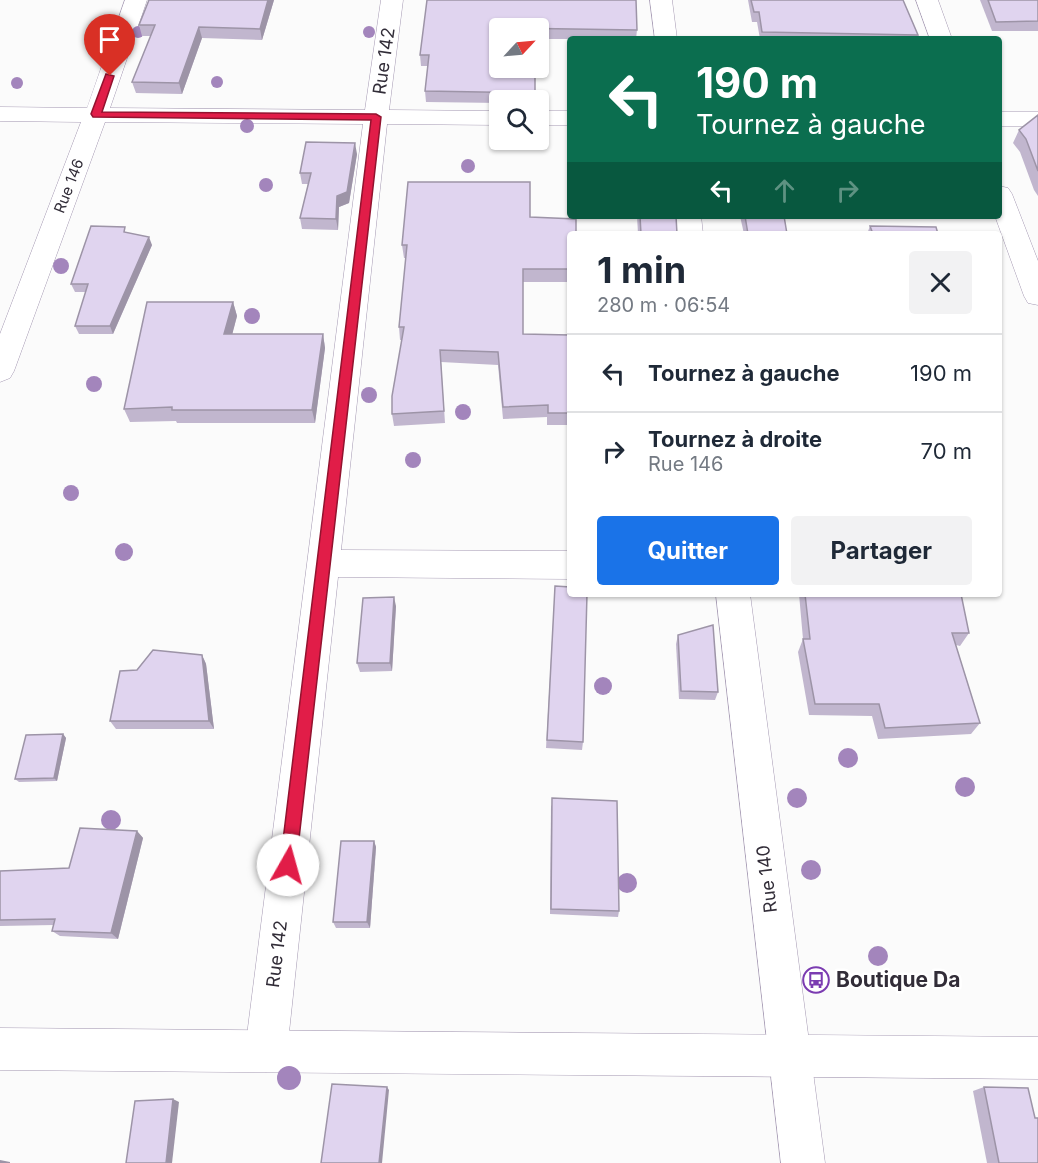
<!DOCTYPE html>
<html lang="fr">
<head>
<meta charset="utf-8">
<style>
  body { margin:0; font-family:Inter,sans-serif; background:#f2f2f3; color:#1f2937; height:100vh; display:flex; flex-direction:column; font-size:22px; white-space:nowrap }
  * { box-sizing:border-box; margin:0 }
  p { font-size:20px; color:#747a83 }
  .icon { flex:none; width:33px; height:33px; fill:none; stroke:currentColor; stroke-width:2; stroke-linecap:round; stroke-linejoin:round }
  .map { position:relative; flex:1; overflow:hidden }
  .panel { position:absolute; left:567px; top:231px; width:435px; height:366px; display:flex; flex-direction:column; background:#fff; border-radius:6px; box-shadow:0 2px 4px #0004 }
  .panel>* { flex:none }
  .top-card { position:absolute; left:567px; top:36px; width:435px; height:183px; border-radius:6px; box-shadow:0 2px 4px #0004; background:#0b6e4f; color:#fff; overflow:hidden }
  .needle { width:39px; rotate:64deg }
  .fabs { position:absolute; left:489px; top:18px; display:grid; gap:12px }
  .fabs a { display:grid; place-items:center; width:60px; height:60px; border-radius:6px; background:#fff; box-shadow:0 2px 4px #0004; font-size:30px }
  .pin { position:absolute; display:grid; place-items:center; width:51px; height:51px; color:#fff; margin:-62px -26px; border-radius:50% 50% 50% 0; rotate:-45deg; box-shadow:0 0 6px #0007 }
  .pin .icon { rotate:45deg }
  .me { position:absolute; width:66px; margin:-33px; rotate:7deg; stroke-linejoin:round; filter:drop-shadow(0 0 4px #0008) }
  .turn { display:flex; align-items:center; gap:21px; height:126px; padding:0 30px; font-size:27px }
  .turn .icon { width:78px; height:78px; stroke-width:2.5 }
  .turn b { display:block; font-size:42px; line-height:51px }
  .lanes { display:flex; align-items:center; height:57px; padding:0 30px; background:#0003; justify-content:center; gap:30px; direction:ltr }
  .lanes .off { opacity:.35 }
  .round { display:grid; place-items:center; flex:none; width:63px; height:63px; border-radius:6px; background:#f2f2f3 }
  .headline { display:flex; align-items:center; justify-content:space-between; height:102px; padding:0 30px }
  h1 { font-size:36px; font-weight:700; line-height:45px }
  .button { display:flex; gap:12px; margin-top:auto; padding:12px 30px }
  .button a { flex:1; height:69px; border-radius:6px; background:#1a73e8; color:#fff; font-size:24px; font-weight:700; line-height:69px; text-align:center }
  .button a+a { background:#f2f2f3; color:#1f2937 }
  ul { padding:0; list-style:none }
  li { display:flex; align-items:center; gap:18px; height:78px; padding:0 30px; border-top:2px solid #e0e1e3 }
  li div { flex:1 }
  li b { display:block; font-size:22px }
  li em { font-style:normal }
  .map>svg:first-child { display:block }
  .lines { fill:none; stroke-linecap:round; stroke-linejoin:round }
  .street-casing { stroke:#a498b2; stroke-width:1 }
  .secondary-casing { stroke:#a498b2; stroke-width:1 }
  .street { fill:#fff; fill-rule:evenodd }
  .secondary { fill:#fff; fill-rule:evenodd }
  .tree { fill:#a385bc }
  .wall { fill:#c1b6ce }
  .shaded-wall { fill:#9d94a7 }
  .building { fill:#e0d4ef; stroke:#9d94a7; stroke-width:1.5 }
  .route { fill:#e11d48; stroke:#92132f; stroke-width:1.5 }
  .labels { text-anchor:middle; stroke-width:5; stroke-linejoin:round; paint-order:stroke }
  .far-street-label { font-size:15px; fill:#322d38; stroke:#fff }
  .street-label { font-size:18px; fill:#322d38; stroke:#fff }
  .near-poi-label { font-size:21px; font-weight:bold; fill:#322d38; stroke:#fff; text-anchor:start }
</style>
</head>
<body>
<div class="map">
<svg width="1038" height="1163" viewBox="0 0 1038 1163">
  <rect width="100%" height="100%" fill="#fbfbfb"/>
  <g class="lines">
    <!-- street casing -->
    <g class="street-casing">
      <g id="street">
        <path d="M 125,0 L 147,0 L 110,108 L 365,110 L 381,0 L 403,0 L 389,110 L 500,111 L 500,125 L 387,124 L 341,550 L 570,551 L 570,579 L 338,577 L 287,1051 L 281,1066 L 266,1072 L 251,1066 L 245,1051 L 363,124 L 105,122 L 14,371 L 10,378 L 0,382 L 0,334 L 81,122 L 0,121 L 0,107 L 87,108 Z"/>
        <path d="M 650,0 L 672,0 L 677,39 L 655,39 Z"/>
        <path d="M 916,0 L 938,0 L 952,39 L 930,39 Z"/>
        <rect x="538" y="111" width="32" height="14"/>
        <rect x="999" y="112" width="39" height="14"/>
        <path d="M 999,186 L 1008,188 L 1012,194 L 1038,261 L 1038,305 L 1028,303 L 1024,296 L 995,216 L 999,216 Z"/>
        <path d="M 675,216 L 701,216 L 703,234 L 677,234 Z"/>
        <path d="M 716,594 L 750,594 L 825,1163 L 781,1163 Z"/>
      </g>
    </g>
    <!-- secondary casing -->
    <g class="secondary-casing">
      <path id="secondary" d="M 0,1028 L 1038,1037 L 1038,1079 L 0,1070 Z"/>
    </g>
    <!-- street -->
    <use href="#street" class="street"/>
    <!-- secondary -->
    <use href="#secondary" class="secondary"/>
  </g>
  <!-- trees -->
  <g class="tree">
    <circle cx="138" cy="32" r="6"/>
    <circle cx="369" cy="32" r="6"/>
    <circle cx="217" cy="82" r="6"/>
    <circle cx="17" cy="83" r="6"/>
    <circle cx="247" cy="126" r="7"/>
    <circle cx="468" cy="166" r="7"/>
    <circle cx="266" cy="185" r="7"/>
    <circle cx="61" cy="266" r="8"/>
    <circle cx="252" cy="316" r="8"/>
    <circle cx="94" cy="384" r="8"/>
    <circle cx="369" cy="395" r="8"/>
    <circle cx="463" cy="412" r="8"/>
    <circle cx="413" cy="460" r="8"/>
    <circle cx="71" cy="493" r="8"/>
    <circle cx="124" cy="552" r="9"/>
    <circle cx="603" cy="686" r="9"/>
    <circle cx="848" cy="758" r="10"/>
    <circle cx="965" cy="787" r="10"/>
    <circle cx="797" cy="798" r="10"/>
    <circle cx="111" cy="820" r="10"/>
    <circle cx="811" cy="870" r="10"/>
    <circle cx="627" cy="883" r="10"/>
    <circle cx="878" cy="956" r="10"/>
    <circle cx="289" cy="1078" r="12"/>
  </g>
  <!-- wall -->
  <g class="wall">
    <path d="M 274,0 L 262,40 L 202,38 L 182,94 L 136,93 L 132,82 L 151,36 L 142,36 L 139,25 Z"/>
    <path d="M 427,0 L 637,30 L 636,39 L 538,39 L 538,28 L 500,28 L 535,68 L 535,100 L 500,100 L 500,103 L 426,102 L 425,91 L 428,66 L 421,66 L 420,55 Z"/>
    <path d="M 748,0 L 903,0 L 918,35 L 917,39 L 760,39 L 757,22 L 752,22 Z"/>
    <path d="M 980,0 L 1038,0 L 1038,31 L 992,31 Z"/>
    <path d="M 1038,115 L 1038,196 L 1034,190 L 1020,152 L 1013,143 L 1019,130 Z"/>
    <path d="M 357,154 L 349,203 L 339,207 L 338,230 L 302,229 L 300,218 L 308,184 L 302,184 L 300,173 Z"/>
    <path d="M 637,216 L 676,216 L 677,234 L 638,234 Z"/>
    <path d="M 740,216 L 784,216 L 787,234 L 744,234 Z"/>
    <path d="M 530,217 L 570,234 L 570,282 L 523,282 L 523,334 L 570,335 L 570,425 L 547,425 L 547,417 L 503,419 L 498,365 L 441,362 L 445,423 L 394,426 L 392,414 L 402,340 L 400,340 L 399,327 L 406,258 L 404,258 L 402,245 Z"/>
    <path d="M 870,226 L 938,234 L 867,234 Z"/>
    <path d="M 128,233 L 152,245 L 113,334 L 79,334 L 75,326 L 86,292 L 75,292 L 71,284 Z"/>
    <path d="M 233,302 L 237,316 L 232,334 L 323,334 L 325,348 L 315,423 L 177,423 L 176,421 L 130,422 L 124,409 Z"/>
    <path d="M 555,586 L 583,742 L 582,750 L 546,748 Z"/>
    <path d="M 799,594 L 961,594 L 969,633 L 960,646 L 956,645 L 980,723 L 971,734 L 878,739 L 872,716 L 809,715 L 798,652 L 803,639 Z"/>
    <path d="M 396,606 L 392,671 L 360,672 L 357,663 Z"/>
    <path d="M 678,635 L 718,692 L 715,700 L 679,699 L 676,644 Z"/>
    <path d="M 202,655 L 206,664 L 214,729 L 116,729 L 110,721 L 137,670 Z"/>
    <path d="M 63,734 L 66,738 L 57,781 L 19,782 L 15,779 Z"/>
    <path d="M 551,805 L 619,911 L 618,917 L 550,914 Z"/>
    <path d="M 137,831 L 143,838 L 118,939 L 60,936 L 52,931 L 54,925 L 0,926 L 0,871 L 69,868 Z"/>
    <path d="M 374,841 L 376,847 L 370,928 L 336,928 L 333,922 Z"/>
    <path d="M 984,1087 L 1035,1118 L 1038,1163 L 987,1163 L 973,1091 Z"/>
  </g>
  <!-- shaded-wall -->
  <g class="shaded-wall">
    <path d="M 268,0 L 274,0 L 262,40 L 260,29 Z"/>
    <path d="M 199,27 L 202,38 L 182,94 L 179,83 Z"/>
    <path d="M 355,143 L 357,154 L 349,203 L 339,207 L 338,230 L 336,219 L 337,196 Z"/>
    <path d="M 149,237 L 152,245 L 113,334 L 110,326 Z"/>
    <path d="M 233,302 L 237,316 L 229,347 L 224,334 Z"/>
    <path d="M 323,334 L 325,348 L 315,423 L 312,410 Z"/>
    <path d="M 394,597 L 396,606 L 392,671 L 390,663 Z"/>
    <path d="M 202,655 L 206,664 L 214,729 L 209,721 Z"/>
    <path d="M 63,734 L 66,738 L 57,781 L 54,778 Z"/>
    <path d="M 137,831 L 143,838 L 118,939 L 111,933 Z"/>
    <path d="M 374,841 L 376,847 L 370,928 L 367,922 Z"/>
    <path d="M 387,1087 L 389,1090 L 382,1163 L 379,1163 Z"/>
    <path d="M 173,1099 L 179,1102 L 172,1163 L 166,1163 Z"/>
    <path d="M 0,1160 L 10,1162 L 10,1163 L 0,1163 Z"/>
  </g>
  <!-- building -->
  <g class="building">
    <path d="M 149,0 L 268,0 L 260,29 L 199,27 L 179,83 L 132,82 L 155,25 L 139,25 Z"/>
    <path d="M 427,0 L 636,0 L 637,30 L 500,28 L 500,68 L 535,68 L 535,93 L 425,91 L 429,55 L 420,55 Z"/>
    <path d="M 751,0 L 903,0 L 918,35 L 762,32 L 759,12 L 754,12 Z"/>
    <path d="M 988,0 L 1038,0 L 1038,21 L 996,22 Z"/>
    <path d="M 1038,115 L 1038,171 L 1026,139 L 1019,130 Z"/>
    <path d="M 306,142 L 355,143 L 347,192 L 337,196 L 336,219 L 300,218 L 311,173 L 300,173 Z"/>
    <path d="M 408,182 L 530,182 L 530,217 L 576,219 L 576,234 L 570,234 L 570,269 L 523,269 L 523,334 L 570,335 L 570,413 L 548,413 L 548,405 L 503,407 L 498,352 L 440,350 L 444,411 L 392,414 L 392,396 L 404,327 L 399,327 L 407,245 L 402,245 Z"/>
    <path d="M 640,216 L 676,216 L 677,234 L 641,234 Z"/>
    <path d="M 745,216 L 784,216 L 787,234 L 748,234 Z"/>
    <path d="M 91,226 L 125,227 L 124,232 L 149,237 L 110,326 L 75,326 L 88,284 L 71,284 Z"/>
    <path d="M 870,226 L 936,227 L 938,234 L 873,234 Z"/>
    <path d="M 147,302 L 233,302 L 224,334 L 323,334 L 312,410 L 172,410 L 172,407 L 124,409 Z"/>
    <path d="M 555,586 L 570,587 L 570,594 L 587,594 L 583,742 L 547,740 Z"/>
    <path d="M 805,594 L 961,594 L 969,633 L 952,633 L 980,723 L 885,728 L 879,704 L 815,704 L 803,639 L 810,639 Z"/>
    <path d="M 394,597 L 390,663 L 357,663 L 363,598 Z"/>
    <path d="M 713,625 L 718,692 L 681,691 L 678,635 Z"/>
    <path d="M 153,650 L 202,655 L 209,721 L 110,721 L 120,671 L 137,670 Z"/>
    <path d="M 63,734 L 54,778 L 15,779 L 26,735 Z"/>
    <path d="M 552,798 L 617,801 L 619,911 L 551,909 Z"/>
    <path d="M 80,828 L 137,831 L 111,933 L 52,931 L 55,919 L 0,920 L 0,871 L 69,868 Z"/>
    <path d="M 341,841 L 374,841 L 367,922 L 333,922 Z"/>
    <path d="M 332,1084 L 387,1087 L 379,1163 L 321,1163 Z"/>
    <path d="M 984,1087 L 1028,1088 L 1035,1118 L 1038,1118 L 1038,1163 L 999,1163 Z"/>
    <path d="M 173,1099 L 166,1163 L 126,1163 L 135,1101 Z"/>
  </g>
  <!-- route -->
  <path class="route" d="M 106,74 L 114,76 L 102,112 L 376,114 L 381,117 L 296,865 L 294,871 L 288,873 L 282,871 L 280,865 L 371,120 L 93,117 L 91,114 Z"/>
  <!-- icons -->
  <defs>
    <g id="bus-ring" transform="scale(1.35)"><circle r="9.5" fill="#fff" stroke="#7b3cb1" stroke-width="1.5"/><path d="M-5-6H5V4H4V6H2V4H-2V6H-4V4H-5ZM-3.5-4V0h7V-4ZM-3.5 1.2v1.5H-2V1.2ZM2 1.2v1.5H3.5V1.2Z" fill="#7b3cb1"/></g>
  </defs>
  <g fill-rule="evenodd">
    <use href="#bus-ring" x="816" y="980"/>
  </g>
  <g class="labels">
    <!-- far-street labels -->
    <g class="far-street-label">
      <text transform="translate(69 186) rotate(-69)" y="5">Rue 146</text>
    </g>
    <!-- street labels -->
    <g class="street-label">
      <text transform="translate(384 61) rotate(-82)" y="6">Rue 142</text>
      <text transform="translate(767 879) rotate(-97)" y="6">Rue 140</text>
      <text transform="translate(277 954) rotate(-83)" y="6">Rue 142</text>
    </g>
    <!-- near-poi labels -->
    <g class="near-poi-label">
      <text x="836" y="987">Boutique Da</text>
    </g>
  </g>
</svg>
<div class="fabs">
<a><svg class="needle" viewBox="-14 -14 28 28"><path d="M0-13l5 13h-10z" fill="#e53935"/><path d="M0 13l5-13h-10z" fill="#747a83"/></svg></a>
<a><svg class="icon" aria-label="search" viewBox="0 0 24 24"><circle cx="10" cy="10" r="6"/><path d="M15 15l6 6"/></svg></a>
</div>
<div class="pin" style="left:110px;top:76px;background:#d93025"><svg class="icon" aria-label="arrive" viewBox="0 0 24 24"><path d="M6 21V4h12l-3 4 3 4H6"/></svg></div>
<svg class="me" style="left:288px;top:865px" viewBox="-20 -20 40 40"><circle r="19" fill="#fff"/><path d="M0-13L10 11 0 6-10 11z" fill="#e11d48"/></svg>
<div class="top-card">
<div class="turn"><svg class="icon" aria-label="left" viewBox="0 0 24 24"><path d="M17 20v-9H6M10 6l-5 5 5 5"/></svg><div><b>190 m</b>Tournez à gauche</div></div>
<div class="lanes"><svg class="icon" aria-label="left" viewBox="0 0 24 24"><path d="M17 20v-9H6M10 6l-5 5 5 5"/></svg><svg class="icon off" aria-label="ahead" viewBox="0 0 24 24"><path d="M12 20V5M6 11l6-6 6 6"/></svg><svg class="icon off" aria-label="right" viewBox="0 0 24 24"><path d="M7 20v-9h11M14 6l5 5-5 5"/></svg></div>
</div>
<section class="panel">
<div class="headline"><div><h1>1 min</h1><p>280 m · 06:54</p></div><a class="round"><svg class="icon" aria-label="close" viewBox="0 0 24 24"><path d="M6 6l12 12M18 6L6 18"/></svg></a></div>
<ul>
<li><svg class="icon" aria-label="left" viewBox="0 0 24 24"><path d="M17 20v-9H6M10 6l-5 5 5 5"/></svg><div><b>Tournez à gauche</b></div><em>190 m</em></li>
<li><svg class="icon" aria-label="right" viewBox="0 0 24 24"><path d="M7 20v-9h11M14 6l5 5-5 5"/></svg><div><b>Tournez à droite</b><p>Rue 146</p></div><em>70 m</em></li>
</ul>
<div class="button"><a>Quitter</a><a>Partager</a></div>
</section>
</div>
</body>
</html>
